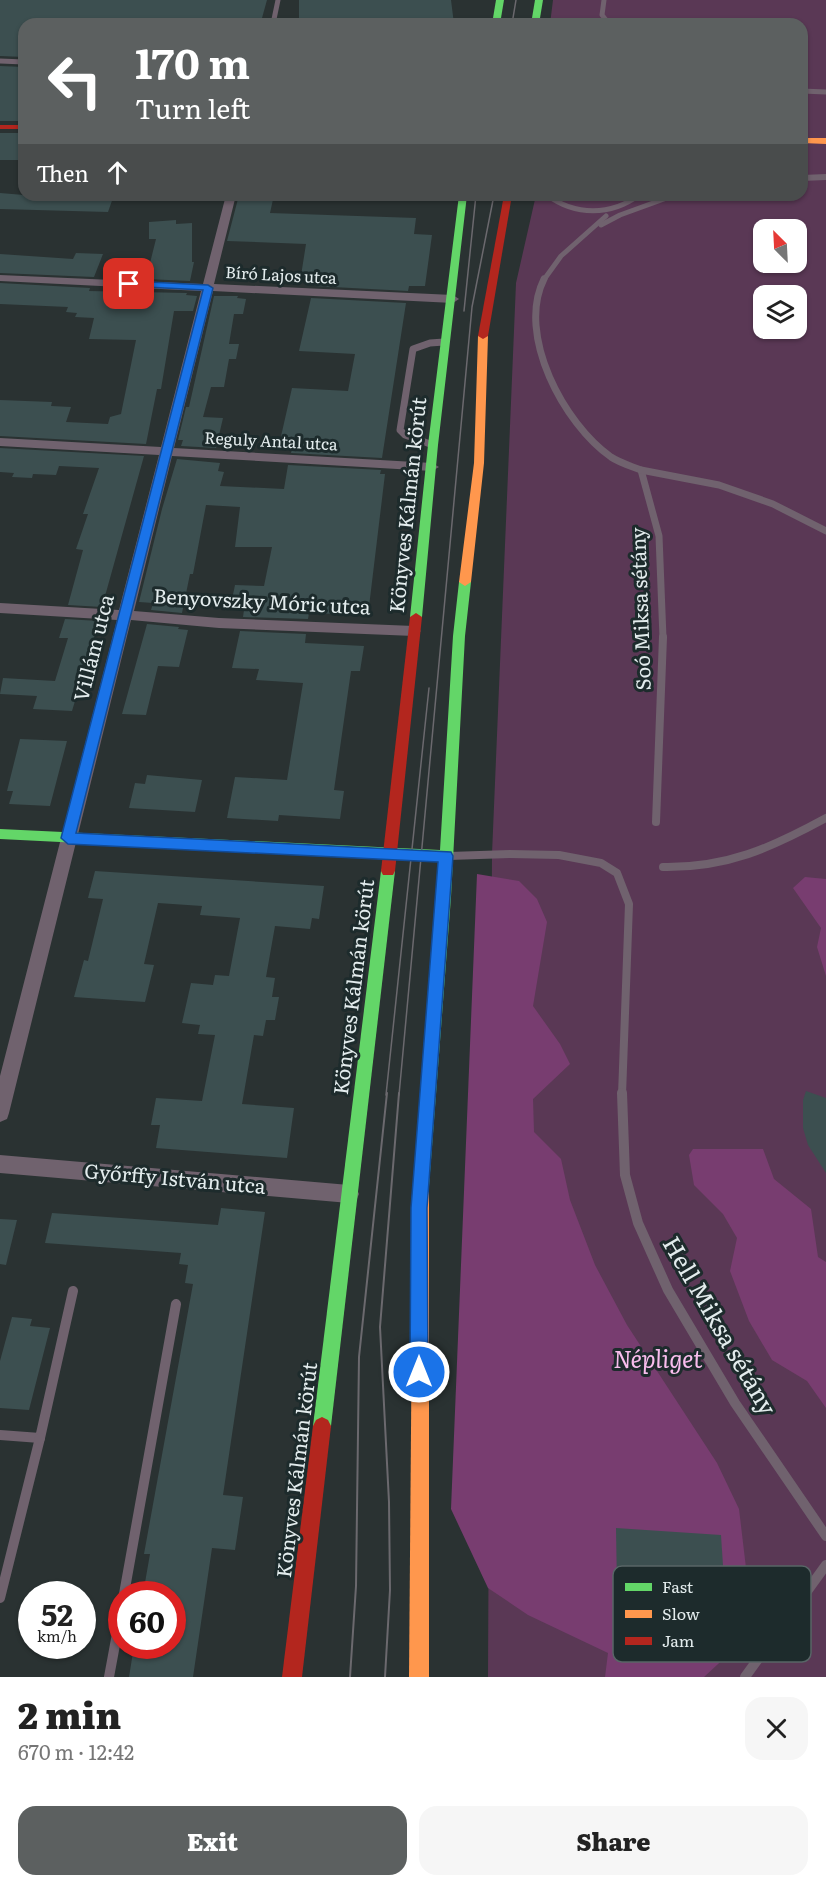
<!DOCTYPE html>
<html lang="en">
<head>
<meta charset="utf-8">
<style>
  body { margin:0; font-family:Literata,serif; background:#f6f6f6; color:#222; height:100vh; display:flex; flex-direction:column; font-size:22px; white-space:nowrap }
  * { box-sizing:border-box; margin:0 }
  p { font-size:20px; color:#767676 }
  .icon { flex:none; width:33px; height:33px; fill:none; stroke:currentColor; stroke-width:2; stroke-linecap:round; stroke-linejoin:round }
  .map { position:relative; height:1677px; overflow:hidden }
  .side { display:flex; flex-direction:column; background:#fff; flex:1 }
  .side>* { flex:none }
  .banner { position:absolute; left:18px; top:18px; width:790px; height:183px; border-radius:18px; box-shadow:0 2px 4px #0004; background:#5c6060; color:#fff; overflow:hidden }
  .needle { width:39px; rotate:336deg }
  .buttons { position:absolute; left:753px; top:219px; display:grid; gap:12px }
  .buttons a { display:grid; place-items:center; width:54px; height:54px; border-radius:12px; background:#fff; box-shadow:0 2px 4px #0004; font-size:30px }
  .speed { position:absolute; left:18px; top:1581px; display:flex; gap:12px; font-size:30px; font-weight:700; text-align:center }
  .speed>* { display:grid; place-content:center; width:78px; height:78px; border-radius:50%; background:#fff; box-shadow:0 2px 4px #0004; line-height:1 }
  .speed small { font-size:15px; font-weight:400 }
  .speed .limit { border:9px solid #d22; background:#fff; color:#111 }
  .pin { position:absolute; display:grid; place-items:center; width:51px; height:51px; color:#fff; margin:-26px; border-radius:12px; box-shadow:0 3px 9px #0006 }
  .me { position:absolute; width:66px; margin:-33px; rotate:0deg; stroke-linejoin:round; filter:drop-shadow(0 0 4px #0008) }
  .turn { display:flex; align-items:center; gap:21px; height:126px; padding:0 18px; font-size:27px }
  .turn .icon { width:78px; height:78px; stroke-width:2.5 }
  .turn b { display:block; font-size:42px; line-height:51px }
  .then { display:flex; align-items:center; height:57px; padding:0 18px; background:#0003; gap:12px; font-size:22px }
  .round { display:grid; place-items:center; flex:none; width:63px; height:63px; border-radius:18px; background:#f6f6f6 }
  .head { display:flex; align-items:center; justify-content:space-between; height:102px; padding:0 18px }
  h1 { font-size:36px; font-weight:800; line-height:45px }
  .primary-button { display:flex; gap:12px; margin-top:auto; padding:12px 18px }
  .primary-button a { flex:1; height:69px; border-radius:18px; background:#5c6060; color:#fff; font-size:24px; font-weight:800; line-height:69px; text-align:center }
  .primary-button a+a { background:#f6f6f6; color:#222 }
  .map>svg:first-child { display:block }
  .green { fill:#5a3855; fill-rule:evenodd }
  .forest { fill:#783d70 }
  .building { fill:#3c4f50 }
  .lines { fill:none; stroke-linecap:round; stroke-linejoin:round }
  .lane-far3 { stroke:#70626e; stroke-width:5 }
  .lane-far2 { stroke:#70626e; stroke-width:7 }
  .lane-far1 { stroke:#70626e; stroke-width:8 }
  .lane { stroke:#70626e; stroke-width:10 }
  .street { fill:#70626e; fill-rule:evenodd }
  .fast { fill:#63d668; fill-rule:evenodd }
  .slow { fill:#ff974d; fill-rule:evenodd }
  .jam { fill:#b3261e; fill-rule:evenodd }
  .tram-far1 { stroke:#6b696e; stroke-width:1.5 }
  .tram { stroke:#6b696e; stroke-width:2 }
  .route { fill:#1a73e8; stroke:#114b97; stroke-width:1.5 }
  .labels { text-anchor:middle; stroke-width:6; stroke-linejoin:round; paint-order:stroke }
  .far-street-label { font-size:16px; fill:#e3eced; stroke:#1d2b2c }
  .street-label { font-size:20px; fill:#e3eced; stroke:#1d2b2c }
  .near-street-label { font-size:24px; fill:#e3eced; stroke:#1d2b2c }
  .near-park-label { font-size:24px; font-style:italic; fill:#f8bded; stroke:#1d2b2c }
  .key { fill:#1d2b2c; stroke:#586566; stroke-width:1.5 }
  .key-label { font-size:16px; fill:#e3eced }
</style>
</head>
<body>
<div class="map">
<svg width="826" height="1677" viewBox="0 0 826 1677">
  <rect width="100%" height="100%" fill="#2a3232"/>
  <!-- green -->
  <path class="green" d="M 553,0 L 826,0 L 826,1677 L 488,1677 L 492,854 L 516,283 L 536,195 L 802,195 L 802,24 L 550,24 ZM 764,230 L 796,230 L 796,262 L 764,262 ZM 764,296 L 796,296 L 796,328 L 764,328 Z"/>
  <!-- forest -->
  <g class="forest">
    <path d="M 477,874 L 519,881 L 537,899 L 547,922 L 533,1006 L 560,1044 L 570,1064 L 533,1099 L 534,1132 L 561,1159 L 570,1200 L 595,1265 L 627,1325 L 717,1463 L 739,1509 L 751,1610 L 731,1652 L 704,1677 L 605,1677 L 608,1653 L 528,1615 L 488,1588 L 451,1509 Z"/>
    <path d="M 805,877 L 826,879 L 826,976 L 817,947 L 821,928 L 793,888 Z"/>
    <path d="M 693,1149 L 763,1149 L 774,1179 L 811,1209 L 818,1257 L 826,1262 L 826,1408 L 807,1381 L 772,1360 L 749,1321 L 730,1271 L 737,1238 L 723,1214 L 694,1185 L 689,1155 Z"/>
  </g>
  <!-- building -->
  <g class="building">
    <path d="M 0,0 L 267,0 L 262,18 L 176,19 L 175,24 L 24,24 L 24,57 L 0,56 Z"/>
    <path d="M 299,0 L 451,0 L 454,24 L 299,24 Z"/>
    <path d="M 0,66 L 24,67 L 24,121 L 0,121 Z"/>
    <rect x="0" y="133" width="24" height="27"/>
    <path d="M 0,193 L 24,195 L 114,195 L 108,212 L 0,209 Z"/>
    <path d="M 239,195 L 274,195 L 270,213 L 416,218 L 414,234 L 432,235 L 425,286 L 409,286 L 408,291 L 314,286 L 315,282 L 300,282 L 306,244 L 227,241 Z"/>
    <path d="M 176,220 L 176,224 L 192,223 L 192,262 L 194,262 L 190,281 L 146,279 L 156,239 L 149,239 L 149,222 Z"/>
    <path d="M 76,253 L 103,254 L 94,277 L 0,273 L 0,254 L 73,259 Z"/>
    <path d="M 0,283 L 90,288 L 89,291 L 187,293 L 186,295 L 197,296 L 193,311 L 174,311 L 161,389 L 157,389 L 146,444 L 0,436 L 0,400 L 52,402 L 51,406 L 71,407 L 66,422 L 108,424 L 110,417 L 121,414 L 136,340 L 89,339 L 94,318 L 75,317 L 77,313 L 66,312 L 68,307 L 0,304 Z"/>
    <path d="M 214,296 L 238,296 L 237,298 L 246,299 L 243,314 L 234,314 L 229,344 L 239,344 L 236,359 L 229,359 L 224,387 L 211,387 L 203,417 L 223,418 L 216,448 L 181,446 L 183,440 L 178,440 L 186,407 L 189,407 Z"/>
    <path d="M 311,298 L 406,303 L 382,458 L 291,453 L 292,446 L 279,445 L 292,388 L 348,391 L 355,354 L 299,351 Z"/>
    <path d="M 0,448 L 144,456 L 102,607 L 68,605 L 83,550 L 76,549 L 88,514 L 83,514 L 99,468 L 59,466 L 56,475 L 33,474 L 32,478 L 12,477 L 14,473 L 0,472 Z"/>
    <path d="M 177,459 L 220,463 L 218,471 L 224,472 L 220,486 L 284,489 L 288,465 L 381,470 L 380,474 L 385,474 L 368,615 L 309,613 L 308,619 L 243,617 L 244,610 L 230,609 L 235,585 L 264,586 L 272,547 L 235,547 L 240,507 L 206,505 L 193,574 L 190,574 L 182,613 L 151,610 L 153,603 L 139,602 L 162,509 Z"/>
    <path d="M 65,619 L 99,621 L 72,711 L 33,709 L 37,696 L 0,694 L 3,678 L 55,681 L 68,638 L 59,638 Z"/>
    <path d="M 147,624 L 179,627 L 178,629 L 188,630 L 179,667 L 158,666 L 146,715 L 122,714 Z"/>
    <path d="M 240,631 L 306,634 L 305,643 L 364,646 L 360,671 L 351,671 L 334,790 L 344,791 L 340,819 L 279,815 L 278,821 L 227,818 L 235,777 L 287,780 L 303,683 L 256,680 L 259,669 L 232,668 Z"/>
    <path d="M 20,739 L 67,741 L 50,806 L 9,804 L 13,791 L 7,791 Z"/>
    <path d="M 147,775 L 202,780 L 195,812 L 129,808 L 135,783 L 145,784 Z"/>
    <path d="M 95,871 L 324,886 L 319,919 L 312,918 L 310,929 L 275,926 L 266,977 L 275,978 L 272,997 L 279,997 L 275,1020 L 266,1020 L 263,1036 L 254,1035 L 242,1104 L 294,1108 L 287,1158 L 156,1148 L 160,1125 L 151,1125 L 156,1098 L 202,1101 L 215,1035 L 198,1034 L 200,1025 L 182,1023 L 191,983 L 213,985 L 215,975 L 229,976 L 240,918 L 200,915 L 202,906 L 158,903 L 144,964 L 154,965 L 145,1002 L 74,997 L 84,960 L 88,961 L 103,899 L 88,898 Z"/>
    <path d="M 806,1091 L 826,1098 L 826,1173 L 808,1145 L 803,1128 L 803,1100 Z"/>
    <path d="M 221,1208 L 265,1212 L 223,1495 L 243,1497 L 235,1550 L 212,1548 L 193,1677 L 129,1677 L 134,1646 L 172,1646 L 172,1594 L 143,1594 L 150,1554 L 144,1554 L 193,1284 L 185,1283 L 188,1265 L 179,1264 L 181,1253 L 45,1243 L 52,1213 L 218,1225 Z"/>
    <path d="M 0,1219 L 17,1220 L 6,1265 L 0,1264 Z"/>
    <path d="M 12,1317 L 32,1319 L 30,1326 L 50,1328 L 29,1410 L 0,1408 L 0,1361 Z"/>
    <path d="M 616,1528 L 721,1535 L 725,1597 L 617,1589 Z"/>
  </g>
  <g class="lines">
    <!-- lane-far3 -->
    <g class="lane-far3">
      <path d="M 604,0 L 602,15 L 609,24"/>
      <path d="M 273,24 L 278,0"/>
      <path d="M 0,61 L 24,62"/>
      <path d="M 802,91 L 826,92"/>
      <path d="M 547,195 C 575,216 611,216 639,195"/>
      <path d="M 601,225 L 620,215 L 675,195"/>
      <path d="M 543,281 L 561,256 L 606,216"/>
    </g>
    <!-- lane-far2 -->
    <g class="lane-far2">
      <path d="M 544,279 C 516,335 564,424 611,457 C 620,463 631,466 641,470 L 659,536 L 663,638"/>
      <path d="M 433,445 L 405,435 L 400,430 L 413,349 L 430,343 L 444,342"/>
      <path d="M 641,470 L 719,485 L 773,504 L 826,531"/>
    </g>
    <!-- lane-far1 -->
    <g class="lane-far1">
      <path d="M 656,822 L 663,637"/>
      <path d="M 449,856 L 510,854 L 559,855 L 601,863 L 617,873 L 629,904 L 622,1095"/>
      <path d="M 663,867 C 727,868 771,848 826,818"/>
    </g>
    <!-- lane -->
    <g class="lane">
      <path d="M 622,1093 L 625,1175 L 638,1223 L 668,1290 L 735,1403 L 826,1536"/>
      <path d="M 0,1435 L 40,1438 L 73,1291"/>
      <path d="M 124,1594 L 176,1304"/>
      <path d="M 0,1598 L 40,1438"/>
      <path d="M 109,1677 L 122,1607"/>
      <path d="M 745,1677 L 826,1565"/>
    </g>
    <!-- street -->
    <g class="street">
      <path d="M 826,174 L 826,180 L 802,181 L 802,175 Z"/>
      <path d="M 226,195 L 236,195 L 214,284 L 453,295 L 459,299 L 453,303 L 213,291 L 174,448 L 432,463 L 439,467 L 432,471 L 172,456 L 134,611 L 219,618 L 414,626 L 421,631 L 414,636 L 219,628 L 131,620 L 9,1113 L 7,1119 L 0,1122 L 0,1076 L 117,620 L 0,613 L 0,603 L 119,610 L 159,455 L 0,446 L 0,438 L 161,447 L 201,291 L 0,281 L 0,275 L 203,284 Z"/>
      <path d="M 0,1155 L 349,1185 L 356,1187 L 359,1194 L 356,1201 L 349,1203 L 0,1173 Z"/>
    </g>
    <!-- fast -->
    <g class="fast">
      <path d="M 496,0 L 504,0 L 500,24 L 492,24 Z"/>
      <path d="M 535,0 L 543,0 L 539,24 L 531,24 Z"/>
      <path d="M 459,195 L 467,195 L 438,445 L 422,617 L 416,621 L 410,617 L 428,445 Z"/>
      <path d="M 465,578 L 471,582 L 465,636 L 451,897 L 429,1186 L 427,1191 L 421,1194 L 415,1191 L 413,1186 L 439,861 L 0,839 L 0,829 L 440,850 L 453,636 L 459,582 Z"/>
      <path d="M 388,865 L 393,867 L 395,871 L 331,1426 L 328,1432 L 322,1435 L 316,1432 L 313,1426 L 381,871 L 383,867 Z"/>
    </g>
    <!-- slow -->
    <g class="slow">
      <path d="M 802,138 L 826,138 L 826,144 L 802,143 Z"/>
      <path d="M 483,333 L 488,336 L 484,463 L 471,582 L 465,586 L 459,582 L 474,463 L 478,336 Z"/>
      <path d="M 421,1178 L 427,1181 L 429,1186 L 429,1677 L 409,1677 L 413,1186 L 415,1181 Z"/>
    </g>
    <!-- jam -->
    <g class="jam">
      <rect x="0" y="125" width="24" height="4"/>
      <path d="M 504,195 L 512,195 L 488,336 L 483,339 L 478,336 Z"/>
      <path d="M 416,613 L 422,617 L 395,871 L 393,875 L 383,875 L 381,871 L 410,617 Z"/>
      <path d="M 322,1417 L 328,1420 L 331,1426 L 302,1677 L 282,1677 L 313,1426 L 316,1420 Z"/>
    </g>
    <!-- tram-far1 -->
    <g class="tram-far1">
      <path d="M 512,24 L 516,0"/>
      <path d="M 464,311 L 476,195"/>
      <path d="M 386,1095 L 429,688"/>
      <path d="M 399,1095 L 472,307 L 494,195"/>
    </g>
    <!-- tram -->
    <g class="tram">
      <path d="M 350,1677 L 356,1586 L 359,1357 L 387,1093"/>
      <path d="M 385,1677 L 390,1590 L 389,1502 L 380,1327 L 399,1093"/>
    </g>
  </g>
  <!-- route -->
  <path class="route" d="M 129,281 L 208,285 L 213,288 L 76,833 L 451,852 L 453,856 L 427,1208 L 428,1372 L 425,1378 L 419,1381 L 413,1378 L 410,1372 L 411,1208 L 438,862 L 68,844 L 61,838 L 203,290 L 126,286 L 125,284 Z"/>
  <g class="labels">
    <!-- far-street labels -->
    <g class="far-street-label">
      <text transform="translate(281 275) rotate(3)" y="6">Bíró Lajos utca</text>
      <text transform="translate(271 441) rotate(3)" y="6">Reguly Antal utca</text>
    </g>
    <!-- street labels -->
    <g class="street-label">
      <text transform="translate(408 505) rotate(-84)" y="7">Könyves Kálmán körút</text>
      <text transform="translate(262 602) rotate(3)" y="7">Benyovszky Móric utca</text>
      <text transform="translate(641 609) rotate(-92)" y="7">Soó Miksa sétány</text>
      <text transform="translate(94 648) rotate(-76)" y="7">Villám utca</text>
      <text transform="translate(354 987) rotate(-83)" y="7">Könyves Kálmán körút</text>
      <text transform="translate(175 1179) rotate(5)" y="7">Győrffy István utca</text>
      <text transform="translate(297 1470) rotate(-83)" y="7">Könyves Kálmán körút</text>
    </g>
    <!-- near-street labels -->
    <g class="near-street-label">
      <text transform="translate(719 1326) rotate(60)" y="8">Hell Miksa sétány</text>
    </g>
    <!-- near-park labels -->
    <g class="near-park-label">
      <text x="658" y="1368">Népliget</text>
    </g>
  </g>
  <!-- legend -->
  <rect x="613" y="1566" width="198" height="96" rx="9" class="key"/>
  <rect x="625" y="1583" width="27" height="8" fill="#63d668"/>
  <rect x="625" y="1610" width="27" height="8" fill="#ff974d"/>
  <rect x="625" y="1637" width="27" height="8" fill="#b3261e"/>
  <g class="key-label">
    <text x="662" y="1593">Fast</text>
    <text x="662" y="1620">Slow</text>
    <text x="662" y="1647">Jam</text>
  </g>
</svg>
<div class="buttons">
<a><svg class="needle" viewBox="-14 -14 28 28"><path d="M0-13l5 13h-10z" fill="#e53935"/><path d="M0 13l5-13h-10z" fill="#767676"/></svg></a>
<a><svg class="icon" aria-label="layers" viewBox="0 0 24 24"><path d="M12 4l9 5-9 5-9-5zM3 14l9 5 9-5"/></svg></a>
</div>
<div class="speed"><div>52<small>km/h</small></div><div class="limit">60</div></div>
<div class="pin" style="left:129px;top:284px;background:#d93025"><svg class="icon" aria-label="arrive" viewBox="0 0 24 24"><path d="M6 21V4h12l-3 4 3 4H6"/></svg></div>
<svg class="me" style="left:419px;top:1372px" viewBox="-20 -20 40 40"><circle r="17" fill="#1a73e8" stroke="#fff" stroke-width="3"/><path d="M0-11L8 9 0 5-8 9z" fill="#fff"/></svg>
<div class="banner">
<div class="turn"><svg class="icon" aria-label="left" viewBox="0 0 24 24"><path d="M17 20v-9H6M10 6l-5 5 5 5"/></svg><div><b>170 m</b>Turn left</div></div>
<div class="then">Then<svg class="icon" aria-label="ahead" viewBox="0 0 24 24"><path d="M12 20V5M6 11l6-6 6 6"/></svg></div>
</div>
</div>
<section class="side">
<div class="head"><div><h1>2 min</h1><p>670 m · 12:42</p></div><a class="round"><svg class="icon" aria-label="close" viewBox="0 0 24 24"><path d="M6 6l12 12M18 6L6 18"/></svg></a></div>
<div class="primary-button"><a>Exit</a><a>Share</a></div>
</section>
</body>
</html>
